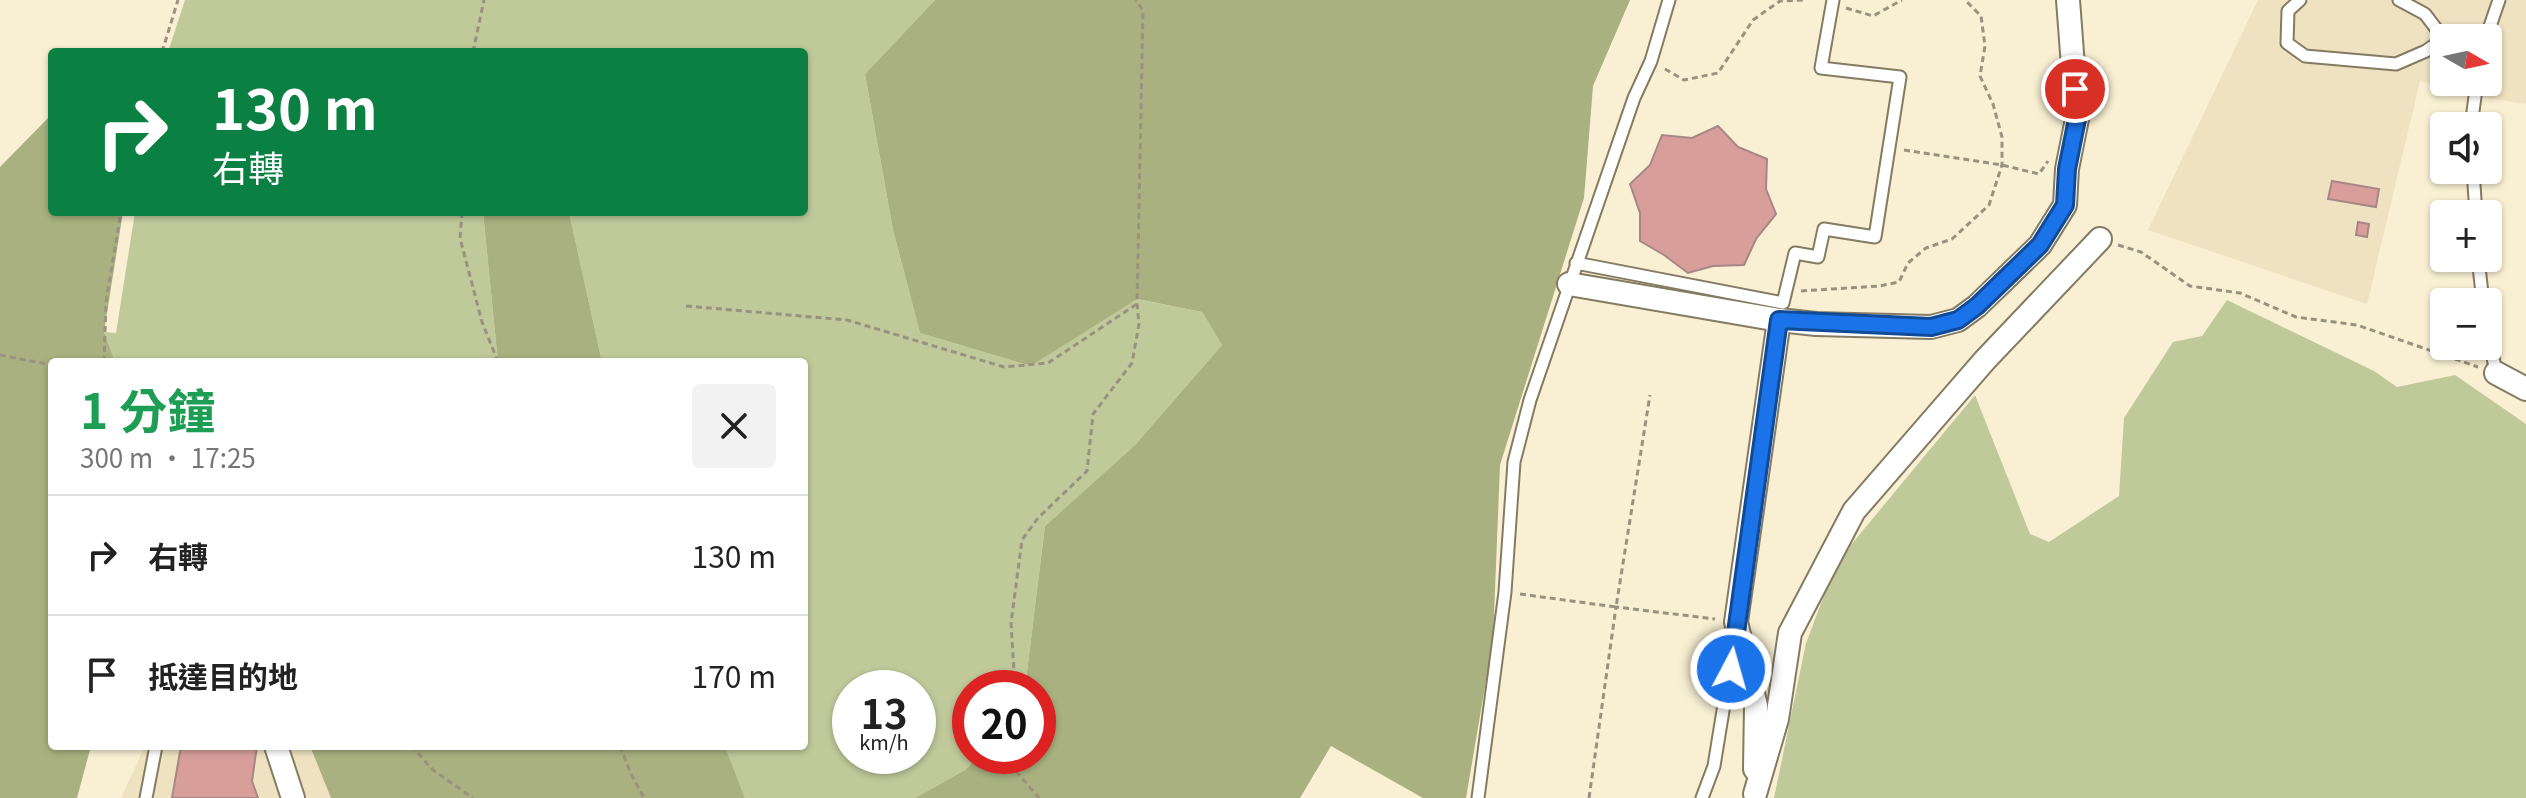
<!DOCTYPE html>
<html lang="zh-TW">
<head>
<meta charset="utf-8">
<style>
  body { margin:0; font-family:Georgia,"Noto Sans TC",serif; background:#f2f2f2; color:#222; height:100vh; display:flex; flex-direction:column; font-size:30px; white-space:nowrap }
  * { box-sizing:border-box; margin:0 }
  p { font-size:26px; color:#767676 }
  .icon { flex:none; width:44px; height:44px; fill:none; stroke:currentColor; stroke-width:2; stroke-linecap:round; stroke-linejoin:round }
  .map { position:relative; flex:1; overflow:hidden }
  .panel { position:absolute; left:48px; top:358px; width:760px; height:392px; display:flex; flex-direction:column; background:#fff; border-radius:8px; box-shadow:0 2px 6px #0004 }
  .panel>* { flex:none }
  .hud { position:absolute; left:48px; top:48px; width:760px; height:168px; border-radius:8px; box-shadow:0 2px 6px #0004; background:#0b8043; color:#fff; overflow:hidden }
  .needle { width:52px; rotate:99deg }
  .buttons { position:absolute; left:2430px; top:24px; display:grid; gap:16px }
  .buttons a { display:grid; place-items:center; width:72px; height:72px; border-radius:8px; background:#fff; box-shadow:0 2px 6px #0004; font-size:40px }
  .speed { position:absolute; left:832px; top:670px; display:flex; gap:16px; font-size:40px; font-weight:700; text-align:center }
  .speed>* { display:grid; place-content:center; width:104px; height:104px; border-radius:50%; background:#fff; box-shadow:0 2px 6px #0004; line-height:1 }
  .speed small { font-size:20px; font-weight:400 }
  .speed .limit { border:12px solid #d22; background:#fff; color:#111 }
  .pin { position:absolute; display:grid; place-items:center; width:68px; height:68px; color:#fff; margin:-34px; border:4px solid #fff; border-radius:50%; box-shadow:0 2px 8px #0007 }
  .me { position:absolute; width:88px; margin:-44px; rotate:6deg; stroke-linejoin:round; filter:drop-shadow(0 0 6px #0008) }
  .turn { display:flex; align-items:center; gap:28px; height:168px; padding:0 32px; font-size:36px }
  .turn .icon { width:104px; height:104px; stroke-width:2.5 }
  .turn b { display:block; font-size:56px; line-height:68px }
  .round { display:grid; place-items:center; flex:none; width:84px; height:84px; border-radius:8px; background:#f2f2f2 }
  .head { display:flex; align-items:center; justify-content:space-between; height:136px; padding:0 32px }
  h1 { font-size:48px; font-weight:700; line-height:60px; color:#1e9e55 }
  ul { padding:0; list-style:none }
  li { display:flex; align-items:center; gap:24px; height:120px; padding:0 32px; border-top:2px solid #e0e0e0 }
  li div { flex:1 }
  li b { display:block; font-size:30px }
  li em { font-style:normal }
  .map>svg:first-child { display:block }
  .built { fill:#eee2c0; fill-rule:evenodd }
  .green { fill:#c0c99a; fill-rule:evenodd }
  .forest { fill:#a8b17f }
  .building { fill:#d89f9a; stroke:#a78785; stroke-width:2 }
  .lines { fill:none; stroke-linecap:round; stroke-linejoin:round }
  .service-casing { stroke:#847b62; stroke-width:15 }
  .minor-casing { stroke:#847b62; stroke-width:26 }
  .path { stroke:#99927e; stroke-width:3; stroke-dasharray:6 4; stroke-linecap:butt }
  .service { stroke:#fff; stroke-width:11 }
  .minor { stroke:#fff; stroke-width:22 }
  .route-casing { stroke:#114b97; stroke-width:20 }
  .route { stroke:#1a73e8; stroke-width:14 }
</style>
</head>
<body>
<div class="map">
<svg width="2526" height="798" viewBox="0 0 2526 798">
  <rect width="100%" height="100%" fill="#f9f0d3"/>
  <!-- built -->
  <g class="built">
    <path d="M 2258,0 L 2526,0 L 2526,104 L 2481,97 L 2420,81 L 2367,304 L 2148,230 ZM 2444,38 L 2488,38 L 2488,82 L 2444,82 Z"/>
    <path d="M 145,746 L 310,746 L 331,798 L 121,798 Z"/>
  </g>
  <!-- green -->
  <g class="green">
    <path d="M 185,0 L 935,0 L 865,74 L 893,230 L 920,333 L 1031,366 L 1136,299 L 1202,312 L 1222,345 L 1135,445 L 1045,526 L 1025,688 L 970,688 L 970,756 L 979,756 L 965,770 L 915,798 L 745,798 L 725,746 L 804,746 L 804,362 L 602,362 L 569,212 L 804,212 L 804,52 L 168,52 ZM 850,688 L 918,688 L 918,756 L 850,756 Z"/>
    <path d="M 135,212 L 483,212 L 498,362 L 115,362 L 104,332 L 116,333 Z"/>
    <path d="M 2227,300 L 2374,371 L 2397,387 L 2455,375 L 2526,424 L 2526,798 L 1774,798 L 1806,643 L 1825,593 L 1850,546 L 1975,395 L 2030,534 L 2049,542 L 2119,496 L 2124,418 L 2173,342 L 2202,336 Z"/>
  </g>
  <!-- forest -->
  <g class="forest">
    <path d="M 935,0 L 1630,0 L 1593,86 L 1584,198 L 1500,465 L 1493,640 L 1466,798 L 1423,798 L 1331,746 L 1300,798 L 915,798 L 965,770 L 979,756 L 1038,756 L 1038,688 L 1025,688 L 1045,526 L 1135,445 L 1222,345 L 1202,312 L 1137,299 L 1031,366 L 920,333 L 893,230 L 865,74 Z"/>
    <path d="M 52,114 L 52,212 L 123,212 L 104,332 L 115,362 L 52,362 L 52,746 L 91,746 L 77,798 L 0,798 L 0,167 Z"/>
    <path d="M 483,212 L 569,212 L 602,362 L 498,362 Z"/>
    <path d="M 310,746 L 725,746 L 745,798 L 331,798 Z"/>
  </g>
  <!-- building -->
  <g class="building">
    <path d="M 1718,126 L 1738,147 L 1767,159 L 1766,189 L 1776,214 L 1756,239 L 1744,265 L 1713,266 L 1688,273 L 1664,255 L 1640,241 L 1640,213 L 1630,184 L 1650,165 L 1662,135 L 1692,138 Z"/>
    <path d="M 2332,181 L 2379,189 L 2376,207 L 2328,199 Z"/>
    <path d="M 2358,222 L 2369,224 L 2367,237 L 2356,235 Z"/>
    <path d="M 181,746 L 257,746 L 252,781 L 258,798 L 172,798 Z"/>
  </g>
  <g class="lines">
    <!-- service casing -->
    <g class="service-casing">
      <g id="service">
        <path d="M 2300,0 L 2288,11 L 2287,43 L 2305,56 L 2396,64 L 2426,51 L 2444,38"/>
        <path d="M 2399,0 L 2425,14 L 2444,39"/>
        <path d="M 2486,38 L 2499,0"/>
        <path d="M 2471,126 L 2477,82"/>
        <path d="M 2473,170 L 2476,214"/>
        <path d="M 2478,258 L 2483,302"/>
        <path d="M 1576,263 L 1783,303 L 1795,253 L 1818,257 L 1824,229 L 1875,237 L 1900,77 L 1821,68 L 1833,0"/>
        <path d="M 2488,331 L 2496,373"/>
        <path d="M 146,798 L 156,746"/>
        <path d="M 1478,798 L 1505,592 L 1514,462 L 1530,400 L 1634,98 L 1651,61 L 1669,0"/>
        <path d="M 1702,798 L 1714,766 L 1734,643"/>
      </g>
    </g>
    <!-- minor casing -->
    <g class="minor-casing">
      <g id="minor">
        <path d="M 1569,284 L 1779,320 L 1816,324 L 1931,327 L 1958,320 L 1977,306 L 2040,245 L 2065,205 L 2067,169 L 2077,119 L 2068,0"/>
        <path d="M 2496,373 L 2526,389"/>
        <path d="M 276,746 L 293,798"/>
        <path d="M 1755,769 L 1756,706 L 1736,622 L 1779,320"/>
        <path d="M 1755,794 L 1777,719 L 1790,633 L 1854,511 L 1985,360 L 2100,239"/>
      </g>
    </g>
    <!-- path -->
    <g class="path">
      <path d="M 1846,8 L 1873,16 L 1902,0"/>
      <path d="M 162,52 L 178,0"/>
      <path d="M 473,52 L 484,0"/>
      <path d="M 1665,69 L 1684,80 L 1718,73 L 1753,20 L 1780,1 L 1805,0"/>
      <path d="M 1904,150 L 2002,165 L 2039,174 L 2048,161"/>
      <path d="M 462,212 L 460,238 L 482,322 L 498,362"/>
      <path d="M 2118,245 L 2141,252 L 2190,286 L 2240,293 L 2296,317 L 2357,325 L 2478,367"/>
      <path d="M 1801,291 L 1880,286 L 1899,282 L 1908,263 L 1926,248 L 1952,239 L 1989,205 L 2002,165 L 2002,137 L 1993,104 L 1980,76 L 1985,46 L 1981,16 L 1965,0"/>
      <path d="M 686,306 L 847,320 L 1004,367 L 1048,363 L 1137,304"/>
      <path d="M 0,355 L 52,365"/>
      <path d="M 104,362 L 106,302 L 121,212"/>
      <path d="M 1520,594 L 1616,607 L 1650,395"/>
      <path d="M 1015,688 L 1011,623 L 1022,540 L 1038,518 L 1087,471 L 1093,414 L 1132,363 L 1139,324 L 1137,304 L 1143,11 L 1136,0"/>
      <path d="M 411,746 L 433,770 L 473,798"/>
      <path d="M 620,746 L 631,774 L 644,798"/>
      <path d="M 1003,756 L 1039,798"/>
      <path d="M 1589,798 L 1616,607 L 1715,619"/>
    </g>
    <!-- service -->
    <use href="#service" class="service"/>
    <!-- minor -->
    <use href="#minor" class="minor"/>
  </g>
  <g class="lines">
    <!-- route casing -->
    <g class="route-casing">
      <path id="route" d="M 1731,669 L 1779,320 L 1931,327 L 1958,320 L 1977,306 L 2040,245 L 2065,205 L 2067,169 L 2077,119 L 2075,89"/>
    </g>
    <!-- route -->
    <use href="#route" class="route"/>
  </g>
</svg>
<div class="buttons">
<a><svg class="needle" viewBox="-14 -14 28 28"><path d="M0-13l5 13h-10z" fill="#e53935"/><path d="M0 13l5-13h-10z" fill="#767676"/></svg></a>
<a><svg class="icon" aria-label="sound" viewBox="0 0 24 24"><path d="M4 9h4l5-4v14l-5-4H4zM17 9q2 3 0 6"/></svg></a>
<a>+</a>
<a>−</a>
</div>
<div class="speed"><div>13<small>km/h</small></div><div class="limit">20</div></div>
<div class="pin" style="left:2075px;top:89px;background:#d93025"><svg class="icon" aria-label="arrive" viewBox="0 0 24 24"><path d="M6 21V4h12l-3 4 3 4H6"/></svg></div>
<svg class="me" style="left:1731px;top:669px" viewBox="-20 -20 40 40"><circle r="17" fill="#1a73e8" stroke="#fff" stroke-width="3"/><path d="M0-11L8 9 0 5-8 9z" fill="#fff"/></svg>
<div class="hud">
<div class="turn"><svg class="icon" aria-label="right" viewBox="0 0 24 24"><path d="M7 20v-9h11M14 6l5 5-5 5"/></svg><div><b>130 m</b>右轉</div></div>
</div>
<section class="panel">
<div class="head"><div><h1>1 分鐘</h1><p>300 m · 17:25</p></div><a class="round"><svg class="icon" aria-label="close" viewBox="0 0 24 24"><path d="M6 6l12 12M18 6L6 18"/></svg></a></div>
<ul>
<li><svg class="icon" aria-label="right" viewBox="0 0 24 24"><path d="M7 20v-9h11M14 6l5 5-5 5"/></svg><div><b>右轉</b></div><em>130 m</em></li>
<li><svg class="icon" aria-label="arrive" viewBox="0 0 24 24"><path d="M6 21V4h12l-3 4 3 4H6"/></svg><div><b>抵達目的地</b></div><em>170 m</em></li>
</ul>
</section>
</div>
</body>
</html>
